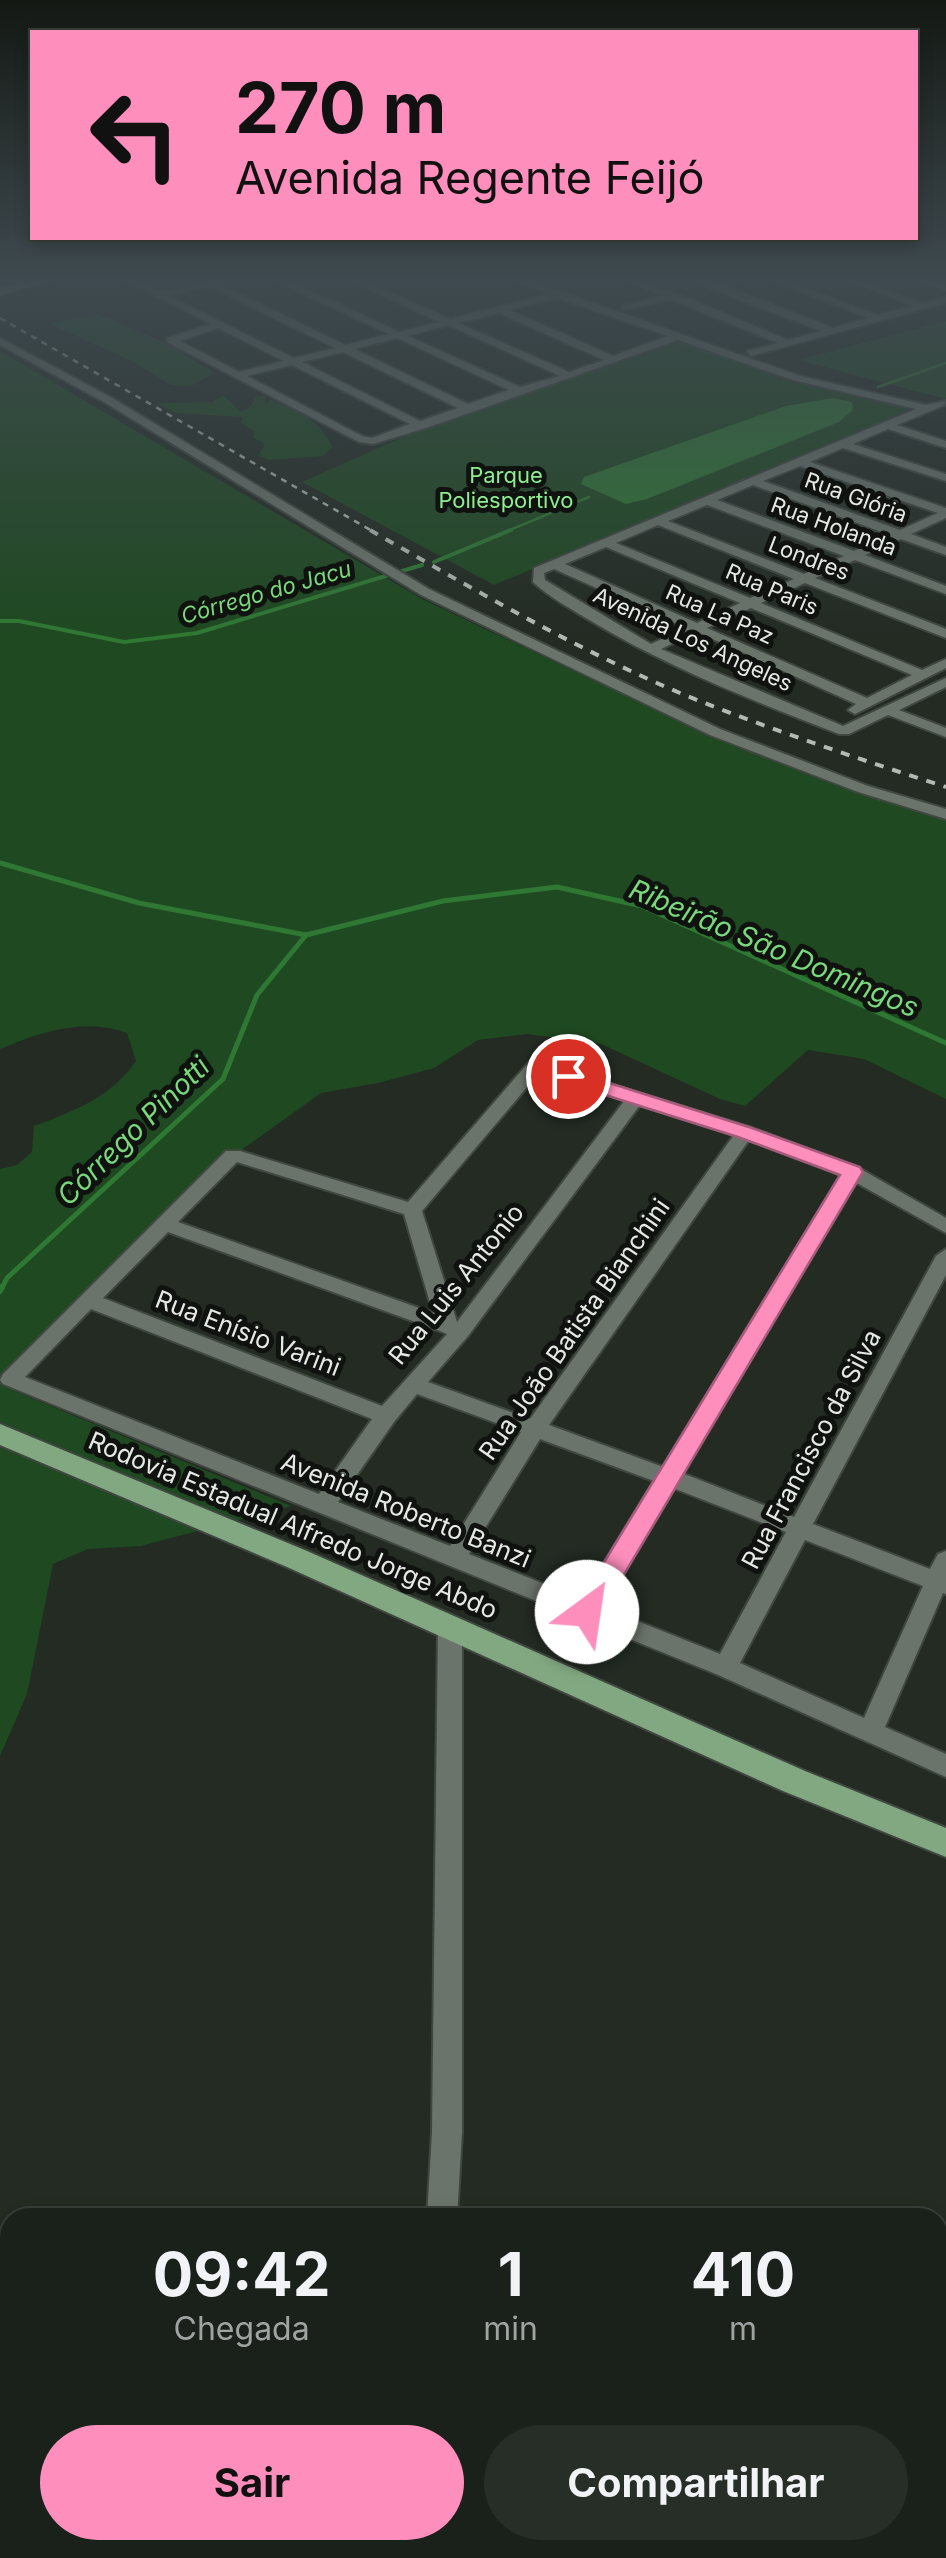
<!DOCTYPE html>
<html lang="pt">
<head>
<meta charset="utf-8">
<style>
  body { margin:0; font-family:Inter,sans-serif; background:#272d27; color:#f1f3f6; height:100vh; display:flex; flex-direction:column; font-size:38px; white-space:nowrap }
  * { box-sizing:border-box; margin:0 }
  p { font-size:32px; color:#9fa3a2 }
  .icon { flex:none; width:55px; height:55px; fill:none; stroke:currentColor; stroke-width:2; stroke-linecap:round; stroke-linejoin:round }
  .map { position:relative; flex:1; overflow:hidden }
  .panel { position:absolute; left:0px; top:2208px; width:948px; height:352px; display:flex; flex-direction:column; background:#1a201a; border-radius:30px 30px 0 0; box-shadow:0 5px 15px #0003,0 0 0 2px #383e39 }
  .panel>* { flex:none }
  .top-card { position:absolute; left:30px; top:30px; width:888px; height:210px; border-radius:0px; box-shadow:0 5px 15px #0003,0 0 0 2px #383e39; background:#fe8ebc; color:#111; overflow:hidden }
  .pin { position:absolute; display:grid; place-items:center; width:85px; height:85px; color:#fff; margin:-42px; border:5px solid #fff; border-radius:50%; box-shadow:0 2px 10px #0007 }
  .me { position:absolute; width:110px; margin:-55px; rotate:31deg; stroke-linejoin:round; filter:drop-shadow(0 0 8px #0008) }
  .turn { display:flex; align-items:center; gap:35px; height:210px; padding:0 40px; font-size:45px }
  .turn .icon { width:130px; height:130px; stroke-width:2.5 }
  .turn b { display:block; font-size:70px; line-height:85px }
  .eta { display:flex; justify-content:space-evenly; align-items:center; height:170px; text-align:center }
  .eta b { font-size:60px; font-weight:700; line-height:70px }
  .primary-button { display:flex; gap:20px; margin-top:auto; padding:20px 40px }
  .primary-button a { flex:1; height:115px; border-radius:60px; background:#fe8ebc; color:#111; font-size:40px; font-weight:700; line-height:115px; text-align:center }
  .primary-button a+a { background:#272d27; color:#f1f3f6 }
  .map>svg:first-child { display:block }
  .green { fill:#1f4921 }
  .water { fill:#2f7834 }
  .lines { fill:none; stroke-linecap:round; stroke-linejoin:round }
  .stream-far3 { stroke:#2f7834; stroke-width:2.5 }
  .stream-far2 { stroke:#2f7834; stroke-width:4 }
  .stream-far1 { stroke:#2f7834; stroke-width:5 }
  .stream { stroke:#2f7834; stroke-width:6 }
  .minor-casing { stroke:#404640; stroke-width:4 }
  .major-casing { stroke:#404640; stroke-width:4 }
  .minor { fill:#6b746b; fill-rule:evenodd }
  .major { fill:#81a881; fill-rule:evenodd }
  .rail-far1 { stroke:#b3b9b3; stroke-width:2.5; stroke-dasharray:6 6; stroke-linecap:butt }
  .rail { stroke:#b3b9b3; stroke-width:4; stroke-dasharray:9 9; stroke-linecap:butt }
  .route { fill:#fe8ebc; stroke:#a55c7a; stroke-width:2.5 }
  .labels { text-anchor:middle; stroke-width:10; stroke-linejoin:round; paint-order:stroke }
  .far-park-label { font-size:22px; fill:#8eed91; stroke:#0f120f }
  .far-street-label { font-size:22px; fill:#e4e9e4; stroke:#0f120f }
  .far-water-label { font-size:22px; font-style:italic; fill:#7ad87d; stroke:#0f120f }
  .street-label { font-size:25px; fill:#e4e9e4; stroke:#0f120f }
  .water-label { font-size:28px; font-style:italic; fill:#7ad87d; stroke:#0f120f }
</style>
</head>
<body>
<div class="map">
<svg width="946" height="2558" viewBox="0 0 946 2558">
  <rect width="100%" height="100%" fill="#232b23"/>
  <!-- green -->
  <g class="green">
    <path d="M 97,314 L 166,343 L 214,373 L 191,386 L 171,385 L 132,361 L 50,324 Z"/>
    <path d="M 946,321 L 946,399 L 798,360 Z"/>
    <path d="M 677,339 L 801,381 L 914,410 L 494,585 L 302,482 L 421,429 Z"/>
    <path d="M 0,351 L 422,599 L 654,709 L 923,814 L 946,818 L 946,1099 L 864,1059 L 808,1050 L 745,1106 L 720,1099 L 601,1044 L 527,1034 L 478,1040 L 434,1068 L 378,1083 L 321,1093 L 233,1156 L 10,1380 L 17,1392 L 291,1506 L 141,1546 L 88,1549 L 53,1564 L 27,1694 L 0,1756 L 0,1169 L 17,1165 L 32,1152 L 34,1126 C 75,1111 111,1097 136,1061 L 127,1033 C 85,1017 40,1032 0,1049 Z"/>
    <path d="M 224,396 L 240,411 L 248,409 L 257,396 L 265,396 L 265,404 L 271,400 C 297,410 321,420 332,447 L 323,456 L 269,460 L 258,456 L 265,444 L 254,438 L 253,430 L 241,423 L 243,417 L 176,413 L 157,403 L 212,402 Z"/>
  </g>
  <!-- water -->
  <path class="water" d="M 833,398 L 852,402 L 853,410 L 839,422 L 647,499 L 626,504 L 581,484 L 584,477 L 786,406 Z"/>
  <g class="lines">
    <!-- stream-far3 -->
    <g class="stream-far3">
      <path d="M 878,387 L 946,363"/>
      <path d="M 505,532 L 589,497"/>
    </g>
    <!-- stream-far2 -->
    <g class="stream-far2">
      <path d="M 434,562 L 511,530"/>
      <path d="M 0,621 L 19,621 L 124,642 L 197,633 L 422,565"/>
    </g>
    <!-- stream-far1 -->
    <g class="stream-far1">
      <path d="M 0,863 L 139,903 L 306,935 L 443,901 L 557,887 L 642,906 L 946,1043"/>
      <path d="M 1,1290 L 7,1278 L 223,1079 L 257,995 L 306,935"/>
    </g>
    <!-- stream -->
    <path class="stream" d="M 0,1291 L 2,1287"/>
    <!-- minor casing -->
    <g class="minor-casing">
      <g id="minor">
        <path d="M 118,276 C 135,276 148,291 164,291 C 192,291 217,276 245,276 L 219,284 L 345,345 L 389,334 L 266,276 L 278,276 L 399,332 L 439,322 L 341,276 L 353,276 L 450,319 L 549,294 L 502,276 L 516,276 L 800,376 L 926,405 L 945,401 L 945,405 L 897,425 L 946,441 L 946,448 L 888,429 L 853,444 L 946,474 L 946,481 L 843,448 L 810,462 L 946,508 L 946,518 L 911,534 L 946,547 L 946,555 L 901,539 L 865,555 L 946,586 L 946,594 L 855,560 L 815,578 L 946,629 L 946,638 L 805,583 L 761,603 L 922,670 L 946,659 L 946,668 L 855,714 L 848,710 L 856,704 L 697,632 L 661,649 L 843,726 L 946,678 L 946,687 L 899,710 L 946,728 L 946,737 L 888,715 L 849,734 L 839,734 C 754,701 669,668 591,621 C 571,609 549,597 533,582 L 534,568 L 916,409 L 793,380 L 678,340 L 426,428 L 373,444 L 359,442 L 167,342 L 167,338 L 211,324 ZM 209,286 L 335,348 L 294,358 L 169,296 ZM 558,298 L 668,336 L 613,356 L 509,310 ZM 499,313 L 604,360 L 569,372 L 458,323 ZM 448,325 L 560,376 L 520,387 L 408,336 ZM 218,328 L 284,361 L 239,372 L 180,341 ZM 397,338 L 509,390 L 468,404 L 354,349 ZM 343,352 L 458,408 L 420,421 L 302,362 ZM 292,365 L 410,424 L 372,438 L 362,436 L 247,376 ZM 800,466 L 938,513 L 900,530 L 763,481 ZM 753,485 L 890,535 L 854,551 L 717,500 ZM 707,505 L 844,556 L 804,574 L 668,521 ZM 658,525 L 794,579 L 750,598 L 616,543 ZM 606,547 L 740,603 L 697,623 L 565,564 ZM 554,569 L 686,628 L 651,644 L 545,580 L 544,573 ZM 751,608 L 912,675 L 867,698 L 707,628 Z"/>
        <path d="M 616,276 L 629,276 L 678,294 L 788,340 L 822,331 L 710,289 L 687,276 C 698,276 708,283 719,283 C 732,283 745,276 759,276 L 726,286 L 833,328 L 868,318 L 760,276 L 773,276 L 878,315 L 913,306 L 836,276 L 849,276 L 923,303 L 946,297 L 946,303 L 751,356 L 747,351 L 778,343 L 671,300 L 623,310 L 623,306 L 662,296 Z"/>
        <path d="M 909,276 L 922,276 L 946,285 L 946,291 Z"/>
        <path d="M 0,338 L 112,398 L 429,589 L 720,729 L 868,786 L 946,809 L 946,819 L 858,792 L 710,735 L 421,595 L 104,402 L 0,345 Z"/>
        <path d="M 535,1061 L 752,1128 L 859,1168 L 946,1218 L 946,1233 L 855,1182 L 682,1473 L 794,1517 L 936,1256 L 946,1249 L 946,1275 L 813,1524 L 930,1569 L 938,1554 L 946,1551 L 946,1594 L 943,1593 L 885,1727 L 946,1754 L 946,1777 L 716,1674 L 3,1384 L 0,1380 L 3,1374 L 226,1151 L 240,1151 L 408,1202 L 529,1062 ZM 539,1073 L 625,1100 L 457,1322 L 422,1211 ZM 640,1105 L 734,1135 L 530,1419 L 428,1382 L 468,1336 ZM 749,1140 L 841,1175 L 663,1467 L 549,1425 ZM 237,1162 L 404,1214 L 433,1313 L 178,1222 ZM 168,1232 L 440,1331 L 447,1334 L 382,1406 L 103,1298 ZM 91,1309 L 372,1419 L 319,1494 L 25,1377 ZM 417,1394 L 521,1432 L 450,1546 L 338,1502 L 394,1422 ZM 540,1439 L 654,1481 L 582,1599 L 469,1554 ZM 673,1488 L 786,1532 L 720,1654 L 602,1607 ZM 805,1540 L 923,1586 L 864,1718 L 740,1663 Z"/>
        <path d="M 450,1617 L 458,1620 L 462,1627 L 462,2132 L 457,2218 L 427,2218 L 432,2132 L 438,1627 L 442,1620 Z"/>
        <path d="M 938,2421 L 946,2424 L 946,2458 L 938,2455 Z"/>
        <rect x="407" y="2550" width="34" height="8"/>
      </g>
    </g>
    <!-- major casing -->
    <g class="major-casing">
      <g id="major">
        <path d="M 44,276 L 64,276 L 0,296 L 0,288 Z"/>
        <path d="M 0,1424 L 307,1551 L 805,1771 L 946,1828 L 946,1857 L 783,1791 L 287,1567 L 0,1445 Z"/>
      </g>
    </g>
    <!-- minor -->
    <use href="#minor" class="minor"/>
    <!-- major -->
    <use href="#major" class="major"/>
    <!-- rail-far1 -->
    <path class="rail-far1" d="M 0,318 L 374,532"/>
    <!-- rail -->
    <path class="rail" d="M 370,530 C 473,589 577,650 687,696 C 772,730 859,759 946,787"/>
  </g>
  <!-- sky -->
  <linearGradient id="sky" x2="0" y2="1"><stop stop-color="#131813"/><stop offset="0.44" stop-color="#3f4a50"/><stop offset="1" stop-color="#3f4a50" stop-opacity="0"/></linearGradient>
  <rect width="946" height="634" fill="url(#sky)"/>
  <!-- route -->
  <path class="route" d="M 568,1070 L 752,1128 L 860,1167 L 863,1172 L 597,1620 L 587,1623 L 578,1620 L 574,1612 L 578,1605 L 840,1175 L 738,1137 L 561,1081 L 561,1072 Z"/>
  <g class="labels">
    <!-- far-park labels -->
    <g class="far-park-label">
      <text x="506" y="483">Parque<tspan x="506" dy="25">Poliesportivo</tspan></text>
    </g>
    <!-- far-street labels -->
    <g class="far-street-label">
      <text transform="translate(856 497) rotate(20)" y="8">Rua Glória</text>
      <text transform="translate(834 526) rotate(20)" y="8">Rua Holanda</text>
      <text transform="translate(809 558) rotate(21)" y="8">Londres</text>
      <text transform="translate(772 589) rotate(23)" y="8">Rua Paris</text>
      <text transform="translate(720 614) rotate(24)" y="8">Rua La Paz</text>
      <text transform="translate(693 639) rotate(25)" y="8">Avenida Los Angeles</text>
    </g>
    <!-- far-water labels -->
    <g class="far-water-label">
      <text transform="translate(266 592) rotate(-16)" y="8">Córrego do Jacu</text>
    </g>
    <!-- street labels -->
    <g class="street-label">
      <text transform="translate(456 1284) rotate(-51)" y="9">Rua Luis Antonio</text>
      <text transform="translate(574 1329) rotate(-55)" y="9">Rua João Batista Bianchini</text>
      <text transform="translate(248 1333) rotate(21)" y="9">Rua Enísio Varini</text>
      <text transform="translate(811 1449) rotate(-62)" y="9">Rua Francisco da Silva</text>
      <text transform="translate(406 1510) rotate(22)" y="9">Avenida Roberto Banzi</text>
      <text transform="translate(293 1525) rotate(23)" y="9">Rodovia Estadual Alfredo Jorge Abdo</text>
    </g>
    <!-- water labels -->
    <g class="water-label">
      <text transform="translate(774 948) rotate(23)" y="10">Ribeirão São Domingos</text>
      <text transform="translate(133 1131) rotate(-44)" y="10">Córrego Pinotti</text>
    </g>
  </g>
</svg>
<div class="pin" style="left:568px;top:1076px;background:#d93025"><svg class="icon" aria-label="arrive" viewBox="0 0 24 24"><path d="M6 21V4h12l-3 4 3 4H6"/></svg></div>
<svg class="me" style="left:587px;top:1612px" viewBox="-20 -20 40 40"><circle r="19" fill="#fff"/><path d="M0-13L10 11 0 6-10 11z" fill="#fe8ebc"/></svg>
<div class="top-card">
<div class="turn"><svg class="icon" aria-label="left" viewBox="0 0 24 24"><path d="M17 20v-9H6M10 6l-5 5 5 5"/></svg><div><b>270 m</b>Avenida Regente Feijó</div></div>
</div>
<section class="panel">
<div class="eta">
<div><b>09:42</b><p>Chegada</p></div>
<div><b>1</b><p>min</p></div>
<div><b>410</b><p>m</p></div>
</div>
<div class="primary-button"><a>Sair</a><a>Compartilhar</a></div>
</section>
</div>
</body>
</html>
